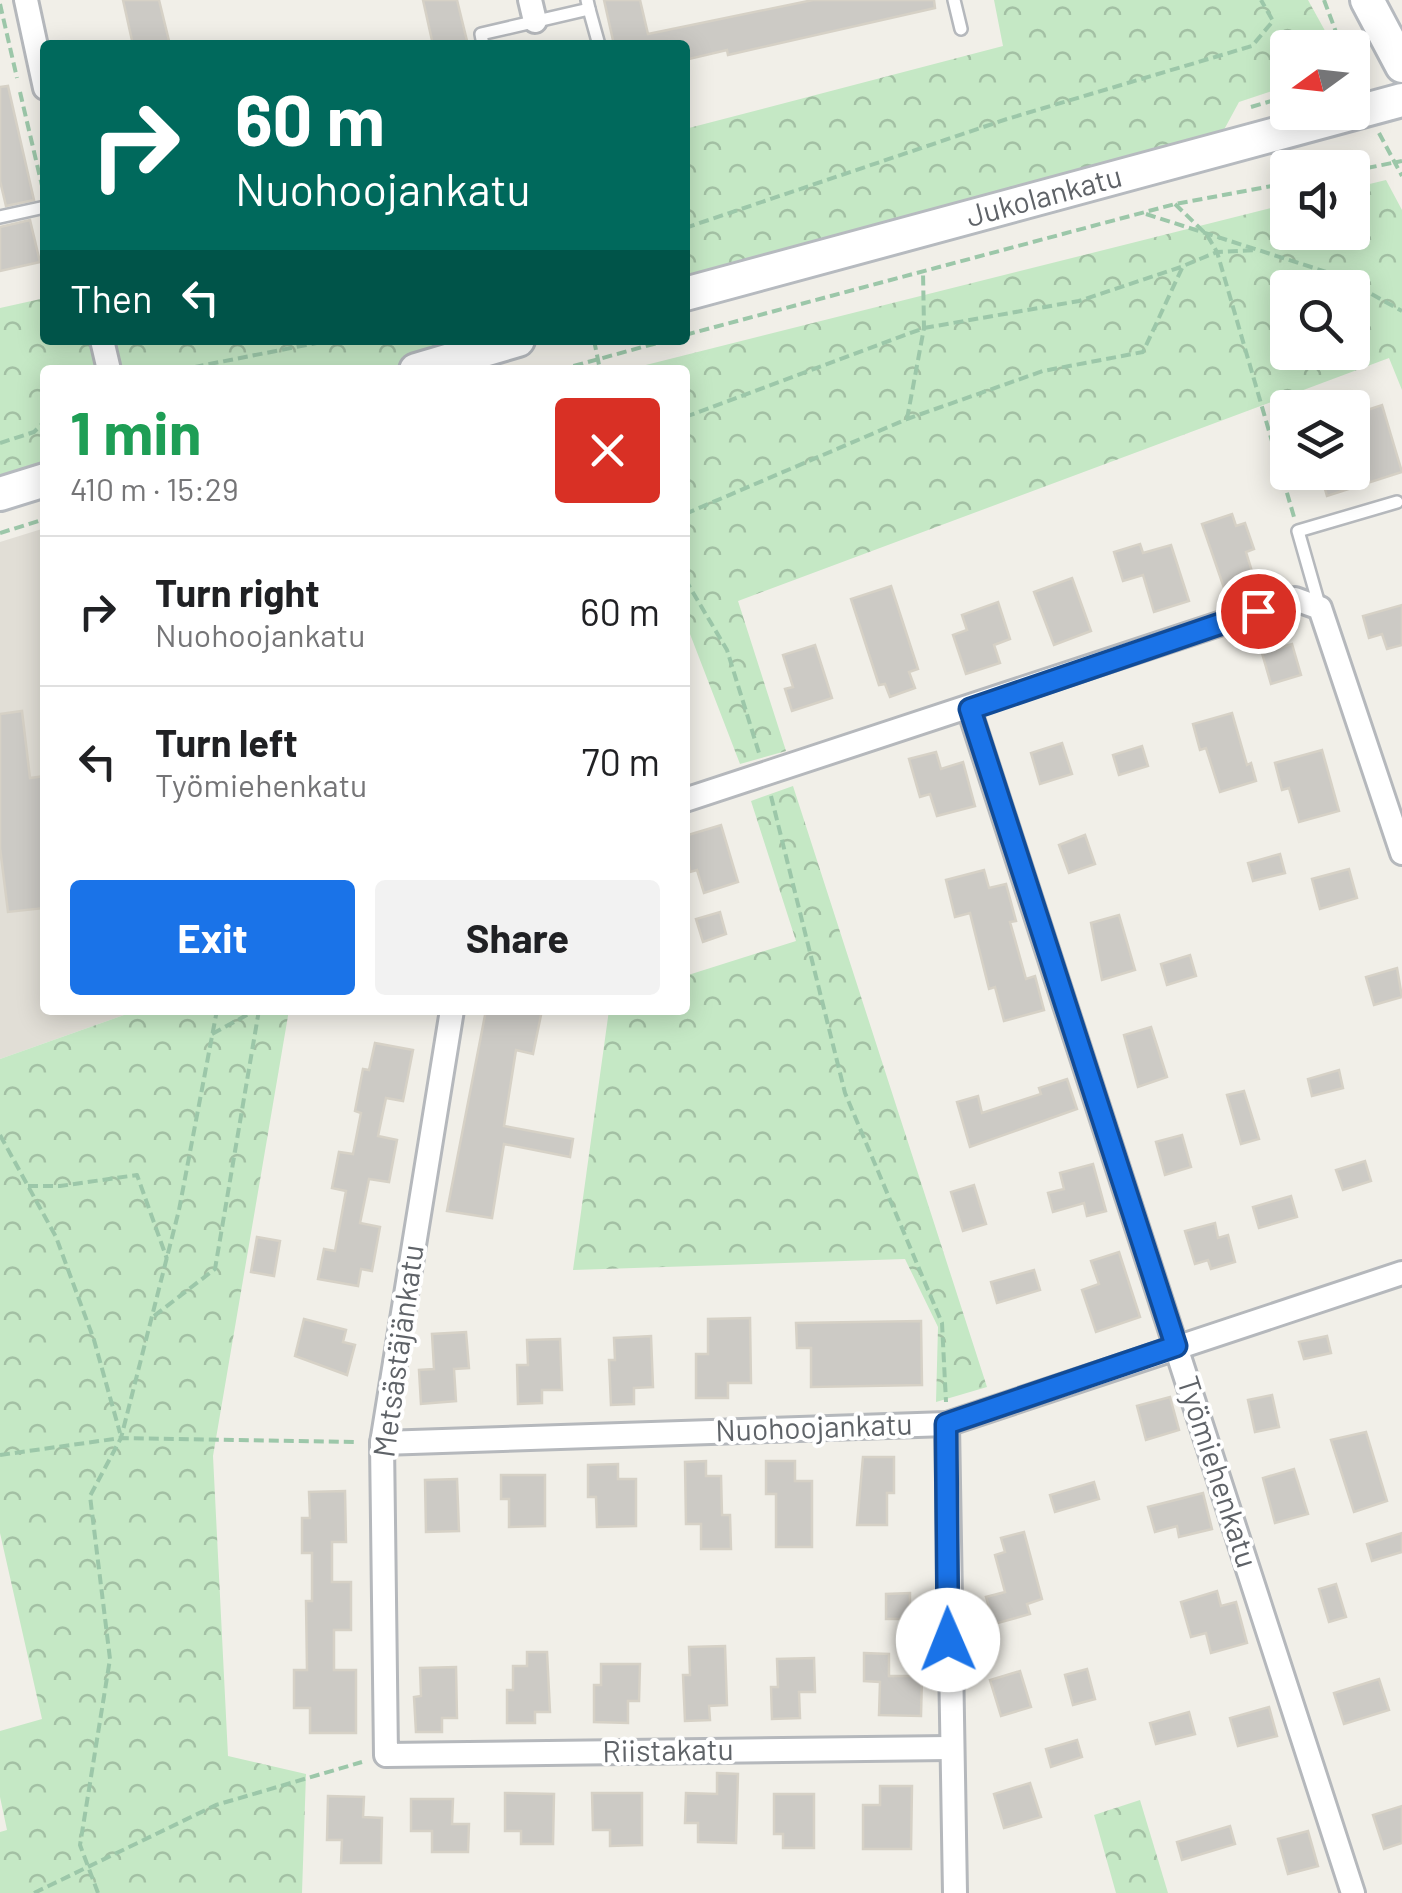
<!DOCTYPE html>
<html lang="en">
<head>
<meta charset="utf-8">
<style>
  body { margin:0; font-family:Barlow,sans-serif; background:#f2f2f2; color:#202124; height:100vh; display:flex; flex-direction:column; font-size:38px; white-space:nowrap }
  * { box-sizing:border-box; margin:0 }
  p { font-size:32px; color:#757577 }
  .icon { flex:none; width:55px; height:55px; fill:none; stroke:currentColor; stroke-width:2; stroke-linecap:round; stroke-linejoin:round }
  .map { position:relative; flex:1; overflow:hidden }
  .side { position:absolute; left:40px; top:365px; width:650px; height:650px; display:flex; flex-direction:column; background:#fff; border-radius:10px; box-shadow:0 5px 25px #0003 }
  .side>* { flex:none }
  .hud { position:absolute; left:40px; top:40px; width:650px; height:305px; border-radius:10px; box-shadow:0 5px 25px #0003; background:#00695c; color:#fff; overflow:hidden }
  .needle { width:65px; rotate:255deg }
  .fabs { position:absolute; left:1270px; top:30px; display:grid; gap:20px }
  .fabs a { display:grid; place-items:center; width:100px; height:100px; border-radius:10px; background:#fff; box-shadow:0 5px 25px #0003; font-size:50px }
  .pin { position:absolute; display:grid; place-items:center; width:85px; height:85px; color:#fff; margin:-42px; border:5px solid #fff; border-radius:50%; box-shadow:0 2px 10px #0007 }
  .me { position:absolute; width:110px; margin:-55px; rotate:359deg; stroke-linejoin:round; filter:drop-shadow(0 0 8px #0008) }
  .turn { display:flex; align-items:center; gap:35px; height:210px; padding:0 30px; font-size:45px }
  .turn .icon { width:130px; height:130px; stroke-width:2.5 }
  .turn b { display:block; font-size:70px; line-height:85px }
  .then { display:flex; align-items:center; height:95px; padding:0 30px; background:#0003; gap:20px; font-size:38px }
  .round { display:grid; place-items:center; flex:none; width:105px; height:105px; border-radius:10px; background:#f2f2f2 }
  .headline { display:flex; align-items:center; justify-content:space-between; height:170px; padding:0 30px }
  h1 { font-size:60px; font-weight:700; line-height:75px; color:#1e9e55 }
  .primary-button { display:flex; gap:20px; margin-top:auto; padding:20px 30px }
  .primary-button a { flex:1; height:115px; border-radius:10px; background:#1a73e8; color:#fff; font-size:40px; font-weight:700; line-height:115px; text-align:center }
  .primary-button a+a { background:#f2f2f2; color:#202124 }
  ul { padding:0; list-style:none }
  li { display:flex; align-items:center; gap:30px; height:150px; padding:0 30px; border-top:2px solid #e0e0e0 }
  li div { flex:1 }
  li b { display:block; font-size:38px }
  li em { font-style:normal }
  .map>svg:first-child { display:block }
  .education { fill:#e1ded6 }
  .forest { fill:url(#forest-crowns); fill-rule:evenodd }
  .building { fill:#cccac5; stroke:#d6d1c6; stroke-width:2.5 }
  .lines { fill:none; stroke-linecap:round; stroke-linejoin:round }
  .lane-casing { stroke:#b5b8bc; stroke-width:16 }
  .street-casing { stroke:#b5b8bc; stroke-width:28 }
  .secondary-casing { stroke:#b6babf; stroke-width:38 }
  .path { stroke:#9cc7a9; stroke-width:4; stroke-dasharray:10 5; stroke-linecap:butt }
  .lane { stroke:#fff; stroke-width:11 }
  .street { stroke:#fff; stroke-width:22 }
  .secondary { stroke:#fff; stroke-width:32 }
  .route-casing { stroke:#114b97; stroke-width:25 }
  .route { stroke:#1a73e8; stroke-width:18 }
  .labels { text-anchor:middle; stroke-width:8; stroke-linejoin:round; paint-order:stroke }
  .street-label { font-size:30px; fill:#5f6368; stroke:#fff }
</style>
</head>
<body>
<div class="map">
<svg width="1402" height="1893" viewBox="0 0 1402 1893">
  <defs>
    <pattern id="forest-crowns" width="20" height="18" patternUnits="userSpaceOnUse" patternTransform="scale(2.5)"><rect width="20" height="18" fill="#c5e8c5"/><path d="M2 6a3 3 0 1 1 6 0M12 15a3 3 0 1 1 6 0" fill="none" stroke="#a3c0a4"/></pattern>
  </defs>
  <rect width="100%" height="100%" fill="#f1efe8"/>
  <!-- education -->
  <path class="education" d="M 45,528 L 45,1010 L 138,1010 L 0,1059 L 0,542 Z"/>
  <!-- forest -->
  <g class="forest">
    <path d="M 994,0 L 1308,0 L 1334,47 L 1288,48 L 1287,86 L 1239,102 L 1219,139 L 685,285 L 685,129 L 1003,46 Z"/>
    <path d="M 1386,180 L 1402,210 L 1402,390 L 1389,358 L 738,601 L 786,751 L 740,764 L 685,621 L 685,370 L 626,370 L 1287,204 L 1288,232 L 1352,232 L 1353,188 ZM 1288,288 L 1352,288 L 1352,352 L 1288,352 Z"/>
    <path d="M 45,298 L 45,340 L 489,340 L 386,370 L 45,370 L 45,470 L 0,484 L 0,308 Z"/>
    <path d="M 793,786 L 987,1387 L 936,1402 L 938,1327 L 905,1259 L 573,1270 L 609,1010 L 685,1010 L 685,976 L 796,941 L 751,801 Z"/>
    <path d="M 138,1010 L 289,1010 L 213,1456 L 228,1756 L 306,1774 L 302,1893 L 0,1893 L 0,1832 L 7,1830 L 0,1797 L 0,1731 L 42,1719 L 0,1533 L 0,1059 Z"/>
    <path d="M 1140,1800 L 1168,1893 L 1116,1893 L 1094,1815 Z"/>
  </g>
  <!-- building -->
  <g class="building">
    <path d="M 123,0 L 159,0 L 170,45 L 133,45 Z"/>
    <path d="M 423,0 L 457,0 L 468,45 L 433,45 Z"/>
    <path d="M 604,0 L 640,0 L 648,34 L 813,0 L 934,0 L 935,8 L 728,55 L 727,50 L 685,60 L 685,45 L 614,45 Z"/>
    <path d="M 8,86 L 34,200 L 6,206 L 0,181 L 0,87 Z"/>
    <path d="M 30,220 L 40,262 L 0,271 L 0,227 Z"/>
    <path d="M 1382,405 L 1402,472 L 1327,496 L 1320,472 L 1352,472 L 1352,415 Z"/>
    <path d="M 1232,514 L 1236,526 L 1245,523 L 1254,549 L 1246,552 L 1254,578 L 1224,588 L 1202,524 Z"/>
    <path d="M 1140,544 L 1143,553 L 1171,545 L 1189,601 L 1154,612 L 1143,575 L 1123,581 L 1114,552 Z"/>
    <path d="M 1072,578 L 1091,631 L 1054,645 L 1034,592 Z"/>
    <path d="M 891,586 L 918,669 L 909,672 L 915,688 L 890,697 L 885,684 L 879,685 L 851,599 Z"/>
    <path d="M 998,602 L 1010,639 L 994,645 L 1000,663 L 966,674 L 953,635 L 967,630 L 962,615 Z"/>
    <path d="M 1402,605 L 1402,645 L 1387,649 L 1382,634 L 1369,638 L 1363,616 Z"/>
    <path d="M 1292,644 L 1301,675 L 1271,684 L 1262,653 Z"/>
    <path d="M 815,645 L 832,698 L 792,711 L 785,689 L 793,687 L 783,655 Z"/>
    <path d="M 22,711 L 30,778 L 45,776 L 45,908 L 8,912 L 0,848 L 0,714 Z"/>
    <path d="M 1232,713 L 1247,765 L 1251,763 L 1256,781 L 1220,792 L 1206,748 L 1200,750 L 1193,724 Z"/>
    <path d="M 1062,743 L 1072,774 L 1040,784 L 1031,753 Z"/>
    <path d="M 1142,746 L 1148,766 L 1119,775 L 1113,755 Z"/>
    <path d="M 1322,750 L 1339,811 L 1299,822 L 1289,788 L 1282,790 L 1275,763 Z"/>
    <path d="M 936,752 L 941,769 L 963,762 L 975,806 L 937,816 L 930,794 L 920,797 L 909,759 Z"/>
    <path d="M 721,825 L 738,882 L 704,893 L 697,870 L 690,872 L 685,836 Z"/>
    <path d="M 1085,835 L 1095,864 L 1069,873 L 1059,845 Z"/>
    <path d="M 1280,854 L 1285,873 L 1253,881 L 1248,863 Z"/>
    <path d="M 1349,869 L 1357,898 L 1320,909 L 1312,879 Z"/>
    <path d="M 984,870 L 989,888 L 1006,884 L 1016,921 L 1010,922 L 1026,979 L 1035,976 L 1044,1010 L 1004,1021 L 995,987 L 989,989 L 970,913 L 955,917 L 946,880 Z"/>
    <path d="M 720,912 L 726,934 L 703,942 L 696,919 Z"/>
    <path d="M 1119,915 L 1135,970 L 1102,980 L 1091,923 Z"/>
    <path d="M 1190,955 L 1196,976 L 1167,985 L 1161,964 Z"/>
    <path d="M 1397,968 L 1402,997 L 1374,1005 L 1366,977 Z"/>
    <path d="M 486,1010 L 542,1010 L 533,1054 L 516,1050 L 504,1126 L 573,1139 L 570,1157 L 504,1144 L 492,1218 L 447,1211 Z"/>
    <path d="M 1151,1027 L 1167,1077 L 1138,1087 L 1124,1035 Z"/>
    <path d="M 375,1043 L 413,1050 L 403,1101 L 386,1098 L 378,1136 L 397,1140 L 389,1182 L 369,1179 L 360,1223 L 380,1227 L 372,1271 L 361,1269 L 358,1286 L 318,1279 L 324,1249 L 335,1251 L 346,1191 L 332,1188 L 339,1152 L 353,1154 L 361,1113 L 355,1111 L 363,1069 L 369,1070 Z"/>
    <path d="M 1339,1070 L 1343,1088 L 1312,1096 L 1308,1079 Z"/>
    <path d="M 1067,1079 L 1077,1109 L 970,1147 L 957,1102 L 978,1096 L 982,1113 L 1041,1094 L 1039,1088 Z"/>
    <path d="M 1244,1091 L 1259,1139 L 1241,1144 L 1227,1095 Z"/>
    <path d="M 1182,1135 L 1191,1167 L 1165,1175 L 1156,1142 Z"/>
    <path d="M 1365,1161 L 1371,1181 L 1343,1190 L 1336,1170 Z"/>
    <path d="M 1093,1164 L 1106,1211 L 1087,1216 L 1084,1203 L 1053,1212 L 1048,1193 L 1064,1189 L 1060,1173 Z"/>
    <path d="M 974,1185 L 986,1224 L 963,1231 L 951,1192 Z"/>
    <path d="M 1291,1196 L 1297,1217 L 1259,1228 L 1253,1207 Z"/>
    <path d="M 1215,1223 L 1218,1238 L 1228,1235 L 1235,1262 L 1211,1269 L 1208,1260 L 1195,1264 L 1185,1231 Z"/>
    <path d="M 257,1237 L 280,1241 L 274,1276 L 251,1272 Z"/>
    <path d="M 1119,1252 L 1140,1317 L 1096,1332 L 1082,1290 L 1099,1284 L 1091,1261 Z"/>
    <path d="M 1034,1270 L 1040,1290 L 997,1303 L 991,1282 Z"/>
    <path d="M 750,1318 L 751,1383 L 728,1383 L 728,1398 L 696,1398 L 696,1354 L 708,1354 L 708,1319 Z"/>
    <path d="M 304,1319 L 346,1330 L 343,1342 L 355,1345 L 347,1375 L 295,1356 Z"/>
    <path d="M 921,1321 L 922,1385 L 811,1387 L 811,1348 L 797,1348 L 796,1323 Z"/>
    <path d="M 466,1332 L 469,1368 L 454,1369 L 456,1401 L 421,1404 L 419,1370 L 434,1369 L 432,1334 Z"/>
    <path d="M 651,1336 L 653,1387 L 634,1388 L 634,1404 L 611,1405 L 609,1360 L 615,1360 L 614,1338 Z"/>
    <path d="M 1327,1336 L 1331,1353 L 1304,1359 L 1299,1342 Z"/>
    <path d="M 560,1339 L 562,1390 L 542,1390 L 542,1403 L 518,1404 L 517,1365 L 528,1365 L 527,1340 Z"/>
    <path d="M 1272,1395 L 1279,1427 L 1255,1432 L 1248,1400 Z"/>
    <path d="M 1170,1397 L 1179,1430 L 1146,1440 L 1137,1406 Z"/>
    <path d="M 1366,1432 L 1387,1501 L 1354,1512 L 1331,1440 Z"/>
    <path d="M 863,1457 L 894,1457 L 894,1493 L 887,1493 L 887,1525 L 857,1525 Z"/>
    <path d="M 706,1461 L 706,1476 L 721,1476 L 722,1515 L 730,1515 L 731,1549 L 701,1549 L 701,1524 L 686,1524 L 685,1462 Z"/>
    <path d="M 766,1461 L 795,1461 L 795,1481 L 812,1481 L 812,1547 L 776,1547 L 776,1494 L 766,1494 Z"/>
    <path d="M 618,1464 L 618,1479 L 636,1479 L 636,1526 L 597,1527 L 596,1497 L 588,1497 L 588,1465 Z"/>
    <path d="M 1294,1469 L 1308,1514 L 1275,1523 L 1263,1478 Z"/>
    <path d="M 501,1475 L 545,1475 L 545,1526 L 509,1527 L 509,1499 L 501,1499 Z"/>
    <path d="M 457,1479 L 459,1531 L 426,1532 L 425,1480 Z"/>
    <path d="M 1094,1482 L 1099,1499 L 1055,1512 L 1050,1495 Z"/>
    <path d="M 345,1491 L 346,1542 L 332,1542 L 332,1582 L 351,1582 L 351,1630 L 334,1630 L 334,1670 L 356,1670 L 356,1733 L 310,1733 L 310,1708 L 294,1708 L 294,1670 L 307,1670 L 306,1601 L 312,1601 L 312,1553 L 302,1553 L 302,1518 L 310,1518 L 309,1492 Z"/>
    <path d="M 1203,1493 L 1212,1529 L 1179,1537 L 1177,1526 L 1155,1532 L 1148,1507 Z"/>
    <path d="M 1024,1532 L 1042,1599 L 1027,1604 L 1030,1614 L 994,1624 L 986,1597 L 1005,1592 L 995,1555 L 1005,1552 L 1001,1538 Z"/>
    <path d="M 1402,1533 L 1402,1552 L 1372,1561 L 1367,1544 Z"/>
    <path d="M 1336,1584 L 1346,1617 L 1329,1622 L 1319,1589 Z"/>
    <path d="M 1217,1591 L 1221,1606 L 1236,1602 L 1247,1643 L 1211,1653 L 1206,1633 L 1191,1637 L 1181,1602 Z"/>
    <path d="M 910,1593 L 910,1619 L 886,1619 L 886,1594 Z"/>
    <path d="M 725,1646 L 727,1705 L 709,1706 L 710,1720 L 685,1721 L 683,1675 L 690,1675 L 689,1647 Z"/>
    <path d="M 527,1652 L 547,1652 L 550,1712 L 535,1712 L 535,1723 L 507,1723 L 507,1690 L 513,1690 L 513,1666 L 527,1666 Z"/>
    <path d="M 864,1653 L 889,1654 L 889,1676 L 922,1676 L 921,1716 L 879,1715 L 880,1682 L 864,1681 Z"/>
    <path d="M 814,1658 L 815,1692 L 799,1692 L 800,1718 L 772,1719 L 771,1687 L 778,1687 L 777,1659 Z"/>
    <path d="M 601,1664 L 640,1664 L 639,1701 L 628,1701 L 628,1723 L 594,1722 L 594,1685 L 601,1685 Z"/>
    <path d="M 456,1667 L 457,1718 L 442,1718 L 442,1732 L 416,1732 L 414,1697 L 421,1696 L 420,1668 Z"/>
    <path d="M 1087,1669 L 1095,1699 L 1073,1705 L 1065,1675 Z"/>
    <path d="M 1020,1671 L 1031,1707 L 1001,1716 L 990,1680 Z"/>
    <path d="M 1379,1679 L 1389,1710 L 1344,1724 L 1334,1693 Z"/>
    <path d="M 1269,1707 L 1277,1736 L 1238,1746 L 1230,1718 Z"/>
    <path d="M 1189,1712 L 1195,1734 L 1156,1744 L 1150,1723 Z"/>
    <path d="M 1077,1740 L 1082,1757 L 1051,1767 L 1046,1749 Z"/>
    <path d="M 717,1773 L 738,1774 L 736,1843 L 698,1842 L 698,1823 L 685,1823 L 686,1793 L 717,1794 Z"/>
    <path d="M 1030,1783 L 1041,1817 L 1004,1828 L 994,1794 Z"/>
    <path d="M 880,1786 L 912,1786 L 911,1849 L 863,1849 L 863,1805 L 880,1805 Z"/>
    <path d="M 505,1793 L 554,1794 L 553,1844 L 521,1844 L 521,1831 L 505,1831 Z"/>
    <path d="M 592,1793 L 642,1793 L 642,1845 L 610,1846 L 610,1830 L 593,1830 Z"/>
    <path d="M 774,1794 L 814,1794 L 814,1848 L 783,1848 L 783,1834 L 774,1834 Z"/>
    <path d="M 328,1796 L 364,1797 L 363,1817 L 382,1818 L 381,1863 L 341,1863 L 342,1840 L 327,1840 Z"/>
    <path d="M 411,1799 L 453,1799 L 452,1824 L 469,1824 L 468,1852 L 432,1852 L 432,1831 L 411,1831 Z"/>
    <path d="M 1402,1806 L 1402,1843 L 1384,1849 L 1373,1815 Z"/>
    <path d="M 1230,1826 L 1235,1844 L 1182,1860 L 1177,1842 Z"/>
    <path d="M 1308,1831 L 1318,1866 L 1288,1874 L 1278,1839 Z"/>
  </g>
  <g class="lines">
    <!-- lane casing -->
    <g class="lane-casing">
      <g id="lane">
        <path d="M 954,0 L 961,29"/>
        <path d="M 589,9 L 599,45"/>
        <path d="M 483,45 L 481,34 L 589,9 L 587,0"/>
        <path d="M 0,217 L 45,207"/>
        <path d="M 1320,608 L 1298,531 L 1397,502"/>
      </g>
    </g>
    <!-- street casing -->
    <g class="street-casing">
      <g id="street">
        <path d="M 26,0 L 45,88"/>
        <path d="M 530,0 L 535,21"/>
        <path d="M 102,340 L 109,370"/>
        <path d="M 969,709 L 1353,1893"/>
        <path d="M 685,800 L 1295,599 L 1320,608 L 1402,853"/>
        <path d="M 452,1010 L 382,1443 L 386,1755 L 949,1748"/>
        <path d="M 947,1424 L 955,1893"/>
        <path d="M 382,1443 L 947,1424 L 1402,1273"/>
      </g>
    </g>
    <!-- secondary casing -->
    <g class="secondary-casing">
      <g id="secondary">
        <path d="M 1367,0 L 1402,66"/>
        <path id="s1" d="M 685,294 L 1402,100"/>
        <path d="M 416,370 L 518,340"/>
        <path d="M 0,494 L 45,480"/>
      </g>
    </g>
    <!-- path -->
    <g class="path">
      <path d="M 1324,0 L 1342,48"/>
      <path d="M 0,4 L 17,78"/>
      <path d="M 20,92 L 43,190"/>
      <path d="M 1251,107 L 1288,96"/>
      <path d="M 1379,133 L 1402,176"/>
      <path d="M 1352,171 L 1402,161"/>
      <path d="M 1175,204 L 1207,235 L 1217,252 L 1294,517"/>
      <path d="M 1146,214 L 1339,276 L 1402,311"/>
      <path d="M 685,228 L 1007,119 L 1252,46 L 1273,21 L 1261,0"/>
      <path d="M 685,335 L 1175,204 L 1288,183"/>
      <path d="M 594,340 L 600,370"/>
      <path d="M 179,370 L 332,340"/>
      <path d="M 559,370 L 668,340"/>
      <path d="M 685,417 L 924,328 L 1079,301 L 1181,267"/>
      <path d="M 907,419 L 924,328 L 923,271"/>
      <path d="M 0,443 L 34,432 L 45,421"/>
      <path d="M 685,514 L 907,419 L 1043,371 L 1143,352 L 1183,266 L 1217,252 L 1256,250"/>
      <path d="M 0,533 L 45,519"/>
      <path d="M 685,579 L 727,650 L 759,753"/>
      <path d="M 771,796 L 845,1093 L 942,1323 L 946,1402"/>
      <path d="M 212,1034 L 256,1010"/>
      <path d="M 0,1135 L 56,1237 L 94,1340 L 120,1433"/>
      <path d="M 28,1186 L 60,1186 L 137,1175 L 167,1259"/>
      <path d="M 154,1316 L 215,1269 L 259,1010"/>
      <path d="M 0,1455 L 121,1438 L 357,1442"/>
      <path d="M 34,1893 L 216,1805 L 362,1762"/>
      <path d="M 98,1893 L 80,1845 L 110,1659 L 90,1496 L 121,1438 L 179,1210 L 217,1010"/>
    </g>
    <!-- lane -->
    <use href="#lane" class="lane"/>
    <!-- street -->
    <use href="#street" class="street"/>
    <!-- secondary -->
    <use href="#secondary" class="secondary"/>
  </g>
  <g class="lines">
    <!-- route casing -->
    <g class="route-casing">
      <path id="route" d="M 948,1640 L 946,1424 L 1176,1346 L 970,709 L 1258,611"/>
    </g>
    <!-- route -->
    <use href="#route" class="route"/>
  </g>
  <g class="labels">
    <!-- street labels -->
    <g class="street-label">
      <text dy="10" stroke="none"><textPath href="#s1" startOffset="372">Jukolankatu</textPath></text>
      <text transform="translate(399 1351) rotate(-82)" y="10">Metsästäjänkatu</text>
      <text transform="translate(814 1428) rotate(-2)" y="10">Nuohoojankatu</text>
      <text transform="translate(1217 1472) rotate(72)" y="10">Työmiehenkatu</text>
      <text transform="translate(668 1751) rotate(-1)" y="10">Riistakatu</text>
    </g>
  </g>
</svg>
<div class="fabs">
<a><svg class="needle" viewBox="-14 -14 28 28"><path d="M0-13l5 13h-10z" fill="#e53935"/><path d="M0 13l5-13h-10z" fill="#757577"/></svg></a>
<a><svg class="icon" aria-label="sound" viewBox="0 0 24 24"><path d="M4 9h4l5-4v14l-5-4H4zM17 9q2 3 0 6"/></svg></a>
<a><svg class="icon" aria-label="search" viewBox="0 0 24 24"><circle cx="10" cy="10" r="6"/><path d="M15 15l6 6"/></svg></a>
<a><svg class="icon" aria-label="layers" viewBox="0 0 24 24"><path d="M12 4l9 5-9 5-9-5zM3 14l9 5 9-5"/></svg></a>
</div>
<div class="pin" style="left:1258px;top:611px;background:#d93025"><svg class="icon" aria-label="arrive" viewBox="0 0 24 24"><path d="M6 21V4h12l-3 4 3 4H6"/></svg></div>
<svg class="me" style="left:948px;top:1640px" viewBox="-20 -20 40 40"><circle r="19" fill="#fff"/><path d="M0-13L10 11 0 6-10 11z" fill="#1a73e8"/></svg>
<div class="hud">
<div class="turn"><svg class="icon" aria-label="right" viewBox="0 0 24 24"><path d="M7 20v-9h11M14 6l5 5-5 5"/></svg><div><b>60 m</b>Nuohoojankatu</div></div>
<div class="then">Then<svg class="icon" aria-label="left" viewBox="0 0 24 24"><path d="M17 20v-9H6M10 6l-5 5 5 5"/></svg></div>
</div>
<section class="side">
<div class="headline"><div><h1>1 min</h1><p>410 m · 15:29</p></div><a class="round" style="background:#d93025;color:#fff"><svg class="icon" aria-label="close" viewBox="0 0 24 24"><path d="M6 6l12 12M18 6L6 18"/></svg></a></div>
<ul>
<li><svg class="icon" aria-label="right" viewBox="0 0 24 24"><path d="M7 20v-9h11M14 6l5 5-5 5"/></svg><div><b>Turn right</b><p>Nuohoojankatu</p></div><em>60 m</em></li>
<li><svg class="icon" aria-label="left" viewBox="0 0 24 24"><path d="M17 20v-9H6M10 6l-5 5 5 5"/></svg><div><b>Turn left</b><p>Työmiehenkatu</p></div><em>70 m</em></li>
</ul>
<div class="primary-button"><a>Exit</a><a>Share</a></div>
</section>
</div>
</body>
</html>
